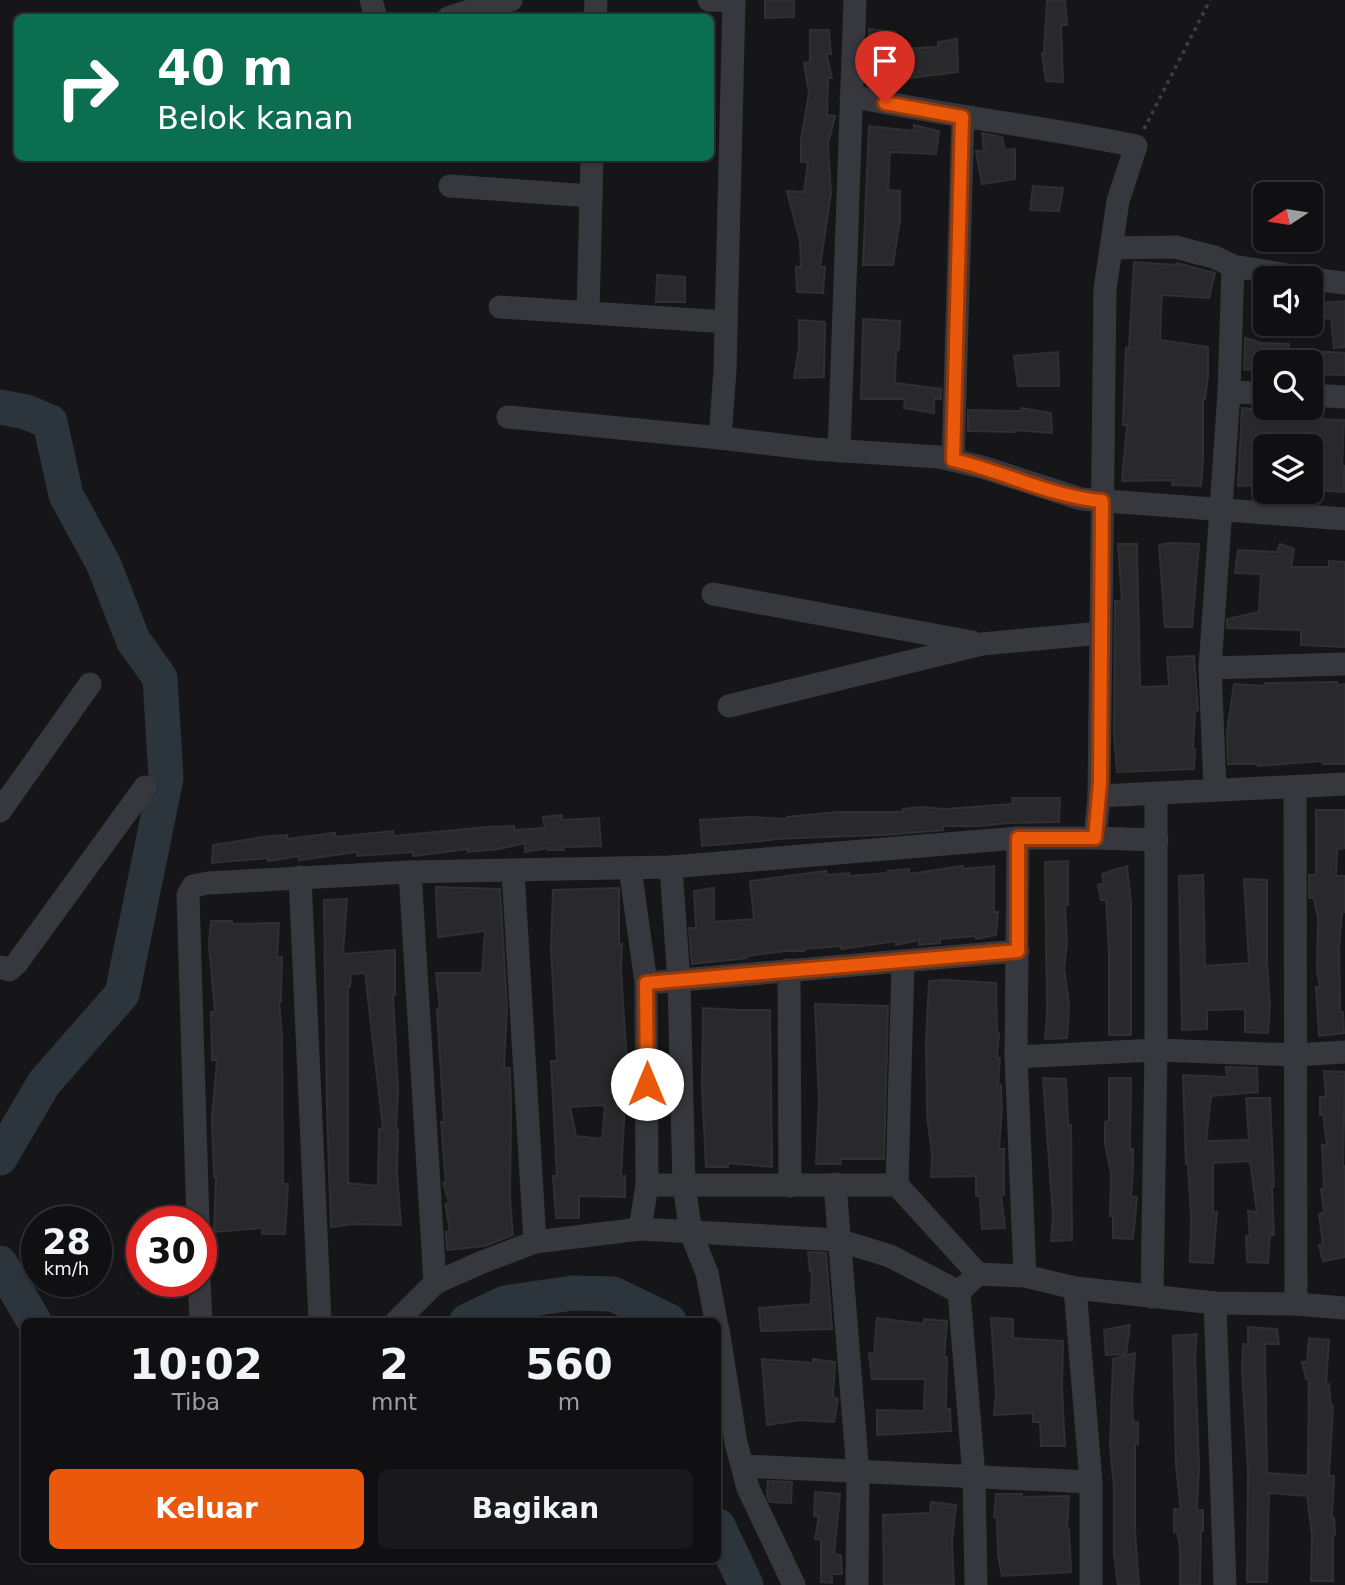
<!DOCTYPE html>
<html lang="id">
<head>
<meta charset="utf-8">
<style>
  body { margin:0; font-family:"DejaVu Sans",sans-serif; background:#19191b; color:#f1f3f6; height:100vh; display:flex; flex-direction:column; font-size:26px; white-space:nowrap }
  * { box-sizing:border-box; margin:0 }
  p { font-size:23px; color:#9c9d9f }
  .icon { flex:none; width:38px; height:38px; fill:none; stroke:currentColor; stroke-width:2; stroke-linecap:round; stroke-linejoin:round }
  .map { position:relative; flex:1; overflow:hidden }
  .details { position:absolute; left:21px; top:1318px; width:700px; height:245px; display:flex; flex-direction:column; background:#101012; border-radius:10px; box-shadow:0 2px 5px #0004,0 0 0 2px #303032 }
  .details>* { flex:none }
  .guide { position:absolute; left:14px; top:14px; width:700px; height:147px; border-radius:10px; box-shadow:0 2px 5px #0004,0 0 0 2px #303032; background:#0b6e4f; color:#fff; overflow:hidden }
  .needle { width:46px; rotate:258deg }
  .fabs { position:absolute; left:1253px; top:182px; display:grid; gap:14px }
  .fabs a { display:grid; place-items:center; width:70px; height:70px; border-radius:10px; background:#101012; box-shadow:0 2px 5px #0004,0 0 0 2px #303032; font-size:35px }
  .speed { position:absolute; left:21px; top:1206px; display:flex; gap:14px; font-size:35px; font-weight:700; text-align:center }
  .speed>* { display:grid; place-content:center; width:91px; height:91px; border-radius:50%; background:#101012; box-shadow:0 2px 5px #0004,0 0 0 2px #303032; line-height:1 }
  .speed small { font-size:18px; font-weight:400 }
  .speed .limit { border:10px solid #d22; background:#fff; color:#111 }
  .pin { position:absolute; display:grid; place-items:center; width:60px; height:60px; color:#fff; margin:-72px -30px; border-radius:50% 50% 50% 0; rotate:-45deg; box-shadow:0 0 7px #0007 }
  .pin .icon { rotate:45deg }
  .me { position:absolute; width:77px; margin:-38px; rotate:0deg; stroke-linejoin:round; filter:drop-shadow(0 0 5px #0008) }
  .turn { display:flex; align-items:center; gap:24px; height:147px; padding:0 28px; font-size:32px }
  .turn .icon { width:91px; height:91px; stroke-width:2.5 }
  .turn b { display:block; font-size:49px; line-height:60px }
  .eta { display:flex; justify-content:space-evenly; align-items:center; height:119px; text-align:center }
  .eta b { font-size:42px; font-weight:800; line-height:49px }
  .button { display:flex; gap:14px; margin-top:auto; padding:14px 28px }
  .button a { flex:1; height:80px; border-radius:10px; background:#ea580c; color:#fff; font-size:28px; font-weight:800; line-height:80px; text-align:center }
  .button a+a { background:#19191b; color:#f1f3f6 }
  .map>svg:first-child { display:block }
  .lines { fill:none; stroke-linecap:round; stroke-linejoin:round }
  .river { stroke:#2c353c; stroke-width:35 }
  .building { fill:#29292c; stroke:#303034; stroke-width:2; fill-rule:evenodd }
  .path { stroke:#3d3f44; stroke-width:3.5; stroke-dasharray:3.5 5; stroke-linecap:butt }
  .street { stroke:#37383d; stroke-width:23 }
  .route-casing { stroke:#983908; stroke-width:18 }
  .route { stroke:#ea580c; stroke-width:12 }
</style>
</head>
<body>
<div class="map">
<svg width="1345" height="1585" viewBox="0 0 1345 1585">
  <rect width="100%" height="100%" fill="#161618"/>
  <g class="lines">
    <!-- river -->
    <g class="river">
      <path d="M 0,407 L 26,412 L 50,422 L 66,495 L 104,565 L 133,640 L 160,678 L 166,778 L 122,994 L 44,1083 L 0,1158"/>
      <path d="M 0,1263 L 34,1321"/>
      <path d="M 467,1321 L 505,1303 L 573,1293 L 613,1294 L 669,1321"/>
      <path d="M 718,1526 L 746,1585"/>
    </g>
  </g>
  <!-- building -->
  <g class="building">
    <path d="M 765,0 L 794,0 L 794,17 L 765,18 Z"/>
    <path d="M 1047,0 L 1065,0 L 1067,25 L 1061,25 L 1063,82 L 1046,81 L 1042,53 L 1044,53 Z"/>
    <path d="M 869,29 L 896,32 L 897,49 L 938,47 L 938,42 L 957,39 L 958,72 L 910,78 L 909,63 L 869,62 Z"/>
    <path d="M 810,30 L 829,30 L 831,54 L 826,53 L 832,78 L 828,78 L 827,115 L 835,116 L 828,144 L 831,193 L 820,267 L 825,267 L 823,293 L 797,292 L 796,267 L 801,267 L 800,241 L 787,191 L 804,192 L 808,162 L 801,162 L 801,140 L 809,93 L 804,63 L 810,62 Z"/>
    <path d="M 914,125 L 939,131 L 936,154 L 890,152 L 888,190 L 900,191 L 900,219 L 893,265 L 863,265 L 869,126 L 914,131 Z"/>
    <path d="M 982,133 L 1002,137 L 1005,150 L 1015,149 L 1015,179 L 982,184 L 976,151 L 984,151 Z"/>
    <path d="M 1033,186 L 1063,188 L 1059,211 L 1030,210 Z"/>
    <path d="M 1134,262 L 1177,265 L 1177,263 L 1215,273 L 1209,298 L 1162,295 L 1161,312 L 1160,340 L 1208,347 L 1208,376 L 1205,399 L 1203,399 L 1203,460 L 1201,486 L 1172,485 L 1173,480 L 1122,481 L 1127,425 L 1123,425 L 1125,370 L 1126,348 L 1129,348 Z"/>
    <path d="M 657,275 L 685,277 L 685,302 L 656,302 Z"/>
    <path d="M 1345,301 L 1345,347 L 1334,348 L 1331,318 L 1311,319 L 1311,304 Z"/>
    <path d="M 863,319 L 900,321 L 899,350 L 896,350 L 895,383 L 941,389 L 941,399 L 934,399 L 934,413 L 904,408 L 905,399 L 861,399 Z"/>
    <path d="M 799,320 L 825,322 L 824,377 L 794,378 L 799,348 Z"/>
    <path d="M 1245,338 L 1262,343 L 1289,344 L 1288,362 L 1262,362 L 1262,371 L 1244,369 Z"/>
    <path d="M 1311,351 L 1345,353 L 1345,375 L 1311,374 Z"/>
    <path d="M 1058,352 L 1059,386 L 1018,386 L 1014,356 Z"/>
    <path d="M 1021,408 L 1051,413 L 1052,433 L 1014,430 L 1014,432 L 968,431 L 968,410 L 1022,411 Z"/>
    <path d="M 1242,408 L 1316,416 L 1315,419 L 1344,420 L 1342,466 L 1344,466 L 1344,492 L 1311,490 L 1311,438 L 1281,435 L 1280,437 L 1265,435 L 1265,485 L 1238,486 Z"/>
    <path d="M 1169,543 L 1199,544 L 1192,627 L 1165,627 L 1159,545 Z"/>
    <path d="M 1118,544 L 1137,544 L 1140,687 L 1169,686 L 1167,657 L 1194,656 L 1198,710 L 1195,711 L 1193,749 L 1195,750 L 1194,769 L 1117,772 L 1114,734 L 1115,601 L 1122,601 Z"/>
    <path d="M 1280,544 L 1294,549 L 1291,567 L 1329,567 L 1329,561 L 1345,562 L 1345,647 L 1301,645 L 1301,630 L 1227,628 L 1227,619 L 1259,612 L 1261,574 L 1235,573 L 1238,550 L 1277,552 Z"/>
    <path d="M 1337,682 L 1337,685 L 1345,684 L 1345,764 L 1323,764 L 1322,761 L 1258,766 L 1258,764 L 1228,764 L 1227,732 L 1234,684 L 1265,686 L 1265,683 Z"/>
    <path d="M 1012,798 L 1060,798 L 1059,822 L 1008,823 L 980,826 L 943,826 L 943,830 L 884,835 L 772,839 L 772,840 L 702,846 L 700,820 L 750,817 L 787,819 L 787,817 L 839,812 L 903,812 L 903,809 L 922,807 L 945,809 L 1013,804 Z"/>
    <path d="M 1316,810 L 1345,810 L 1345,848 L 1337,849 L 1336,876 L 1345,876 L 1345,912 L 1342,912 L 1339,947 L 1340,1012 L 1343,1012 L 1344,1033 L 1319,1036 L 1316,987 L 1320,987 L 1317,972 L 1318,918 L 1314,898 L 1309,898 L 1309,875 L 1316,875 Z"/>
    <path d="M 562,815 L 562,820 L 599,818 L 601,846 L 564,847 L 564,850 L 548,850 L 548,848 L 525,852 L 525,843 L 499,849 L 468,852 L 468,849 L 413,856 L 413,852 L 357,856 L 357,852 L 299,860 L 299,856 L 268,861 L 268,858 L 212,863 L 213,845 L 270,836 L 287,835 L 287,839 L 335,833 L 335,837 L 393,831 L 394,836 L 487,827 L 514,826 L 514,830 L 545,828 L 543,817 Z"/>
    <path d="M 1068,861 L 1068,905 L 1065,905 L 1067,944 L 1064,968 L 1069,1005 L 1067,1038 L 1045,1039 L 1047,1014 L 1045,862 Z"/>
    <path d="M 963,866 L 963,869 L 994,866 L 994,912 L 998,912 L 996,935 L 976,939 L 976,936 L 940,939 L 940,943 L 919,945 L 919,940 L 896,945 L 896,941 L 841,949 L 841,946 L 804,949 L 804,951 L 785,951 L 747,956 L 747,958 L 692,964 L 689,928 L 696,928 L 694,891 L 714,888 L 714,922 L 754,919 L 750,881 L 826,871 L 826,875 L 849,873 L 849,876 L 888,873 L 888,871 L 909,869 L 909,874 Z"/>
    <path d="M 1127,866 L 1131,903 L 1131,1035 L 1109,1035 L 1109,949 L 1106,900 L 1101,900 L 1098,885 L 1104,883 L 1102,874 Z"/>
    <path d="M 1203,875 L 1205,966 L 1249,963 L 1244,879 L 1267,880 L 1267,965 L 1270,1005 L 1268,1033 L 1245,1032 L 1245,1009 L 1207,1010 L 1207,1029 L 1182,1030 L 1179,876 Z"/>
    <path d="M 436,887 L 500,889 L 507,1007 L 504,1068 L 510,1068 L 511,1108 L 510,1199 L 513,1235 L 485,1246 L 447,1250 L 446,1232 L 450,1231 L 445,1204 L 449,1203 L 443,1183 L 446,1183 L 441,1122 L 444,1122 L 437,1009 L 440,1010 L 436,973 L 482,973 L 485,931 L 438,937 Z"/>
    <path d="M 619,888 L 619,945 L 622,944 L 621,970 L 627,1066 L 621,1176 L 625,1176 L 625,1197 L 579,1196 L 579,1218 L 556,1218 L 553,1176 L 557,1176 L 551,1061 L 557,1061 L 551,949 L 553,890 ZM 605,1105 L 602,1139 L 576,1136 L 570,1107 Z"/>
    <path d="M 347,899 L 343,954 L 395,950 L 395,995 L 393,995 L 398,1091 L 396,1130 L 398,1130 L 397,1173 L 401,1225 L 353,1224 L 331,1227 L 327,1110 L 324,900 ZM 365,973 L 383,1129 L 379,1129 L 378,1186 L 348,1183 L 348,987 L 350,987 L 351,974 Z"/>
    <path d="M 211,921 L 232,921 L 232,924 L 279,923 L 277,958 L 282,957 L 281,1002 L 279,1002 L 282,1035 L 283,1184 L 288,1184 L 285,1234 L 262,1234 L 262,1228 L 214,1232 L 216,1176 L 214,1177 L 212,1119 L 217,1060 L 212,1060 L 211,1012 L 215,1012 L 209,944 Z"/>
    <path d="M 945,980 L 996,983 L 997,1032 L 999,1033 L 997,1058 L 1000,1058 L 998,1085 L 1001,1085 L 1002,1109 L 999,1149 L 1004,1149 L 1004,1195 L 1001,1195 L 1005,1228 L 982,1229 L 980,1196 L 976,1196 L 976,1176 L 931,1177 L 932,1154 L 927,1115 L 926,1041 L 929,981 Z"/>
    <path d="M 815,1004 L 888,1006 L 884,1159 L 840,1159 L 841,1164 L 816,1164 L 819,1103 Z"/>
    <path d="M 703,1008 L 738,1010 L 770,1010 L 772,1167 L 728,1163 L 728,1167 L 706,1167 L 702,1087 Z"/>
    <path d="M 1226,1067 L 1257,1068 L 1258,1092 L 1211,1096 L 1206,1141 L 1249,1140 L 1246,1098 L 1270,1098 L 1274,1186 L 1272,1186 L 1274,1235 L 1270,1235 L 1268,1263 L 1247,1262 L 1246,1236 L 1250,1236 L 1248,1211 L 1257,1212 L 1250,1161 L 1213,1163 L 1213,1212 L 1217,1212 L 1213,1263 L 1190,1262 L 1191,1216 L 1188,1164 L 1186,1164 L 1183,1075 L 1227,1077 Z"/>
    <path d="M 1324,1071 L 1345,1072 L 1343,1166 L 1345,1166 L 1345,1257 L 1323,1261 L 1319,1245 L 1323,1244 L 1319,1214 L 1324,1213 L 1321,1189 L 1324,1189 L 1322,1145 L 1327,1145 L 1323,1114 L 1320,1115 L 1320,1097 L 1326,1097 Z"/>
    <path d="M 1043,1078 L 1066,1079 L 1068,1125 L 1071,1125 L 1072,1240 L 1051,1241 L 1053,1216 Z"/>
    <path d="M 1109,1078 L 1131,1078 L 1130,1149 L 1133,1149 L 1133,1169 L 1131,1196 L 1137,1197 L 1133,1239 L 1113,1238 L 1113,1216 L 1110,1216 L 1111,1173 L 1105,1144 L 1105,1122 L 1109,1121 Z"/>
    <path d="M 808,1252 L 826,1253 L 832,1329 L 761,1331 L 759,1308 L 811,1304 L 812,1271 L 810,1271 Z"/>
    <path d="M 877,1318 L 924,1324 L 924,1319 L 947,1321 L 944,1357 L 947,1357 L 946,1409 L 950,1409 L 951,1431 L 877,1435 L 877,1410 L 924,1411 L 925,1379 L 872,1379 L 869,1353 L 874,1354 Z"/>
    <path d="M 991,1318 L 1013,1319 L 1013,1338 L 1063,1341 L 1062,1390 L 1065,1446 L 1041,1446 L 1040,1422 L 1033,1422 L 1033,1413 L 994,1415 L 996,1393 Z"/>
    <path d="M 1130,1325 L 1126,1354 L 1106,1355 L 1104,1330 Z"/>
    <path d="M 1248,1327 L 1277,1329 L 1279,1344 L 1265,1344 L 1267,1473 L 1308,1476 L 1309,1379 L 1306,1379 L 1302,1362 L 1307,1362 L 1309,1338 L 1329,1340 L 1326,1384 L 1329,1384 L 1331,1406 L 1333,1406 L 1329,1476 L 1334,1476 L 1332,1518 L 1334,1518 L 1335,1535 L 1333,1535 L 1333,1581 L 1311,1581 L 1312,1535 L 1307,1496 L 1269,1493 L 1267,1582 L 1247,1582 L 1248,1471 L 1242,1368 L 1243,1344 L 1248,1345 Z"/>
    <path d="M 1197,1334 L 1195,1356 L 1199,1466 L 1197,1510 L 1203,1510 L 1203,1531 L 1201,1531 L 1200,1585 L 1180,1585 L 1180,1547 L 1177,1532 L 1174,1532 L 1174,1509 L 1181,1509 L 1176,1466 L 1173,1336 Z"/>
    <path d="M 1135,1353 L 1132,1398 L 1133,1422 L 1138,1422 L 1138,1444 L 1135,1444 L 1135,1531 L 1139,1585 L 1118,1585 L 1114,1554 L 1114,1487 L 1110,1446 L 1113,1359 Z"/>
    <path d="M 762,1359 L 813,1363 L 813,1359 L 835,1362 L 833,1397 L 838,1399 L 834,1422 L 800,1420 L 767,1425 Z"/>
    <path d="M 768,1481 L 792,1482 L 791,1503 L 770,1502 L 767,1496 Z"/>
    <path d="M 815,1492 L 840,1494 L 834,1554 L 841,1555 L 842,1574 L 832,1574 L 832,1583 L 821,1582 L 821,1540 L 815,1539 L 819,1516 L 814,1516 Z"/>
    <path d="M 996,1494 L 1022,1494 L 1022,1497 L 1069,1496 L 1067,1528 L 1069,1529 L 1071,1572 L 1002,1576 L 998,1555 L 997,1517 L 994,1517 Z"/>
    <path d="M 931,1502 L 956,1505 L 952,1542 L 954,1585 L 884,1585 L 883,1515 L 930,1513 Z"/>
  </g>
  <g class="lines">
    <!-- path -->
    <path class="path" d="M 1144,129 L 1210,0"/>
    <!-- street -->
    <g class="street">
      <path d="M 371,0 L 376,18"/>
      <path d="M 709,0 L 734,1"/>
      <path d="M 734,0 L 725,370 L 720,438 L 814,449 L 939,457 L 982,467 L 1081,499 L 1345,519"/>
      <path d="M 448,18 L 493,3 L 511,0"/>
      <path d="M 595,18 L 596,0"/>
      <path d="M 851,96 C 946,116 1041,126 1136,146 L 1118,201 L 1105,289 L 1099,796 L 1345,784"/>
      <path d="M 450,186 L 591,196"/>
      <path d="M 1111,248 L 1175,247 L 1214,257 L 1233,266 L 1305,278"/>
      <path d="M 1311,279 L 1345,283"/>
      <path d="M 500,307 L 726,322"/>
      <path d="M 588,312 L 592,158"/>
      <path d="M 1229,392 L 1265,393"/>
      <path d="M 1311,395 L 1345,397"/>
      <path d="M 508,417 L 720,438"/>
      <path d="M 839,451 L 855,0"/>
      <path d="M 953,460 L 963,117"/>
      <path d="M 713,594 L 972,642"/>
      <path d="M 1210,668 L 1345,664"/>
      <path d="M 729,706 L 982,644 L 1101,633"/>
      <path d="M 1295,787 L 1296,1304"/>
      <path d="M 1215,789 L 1210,668 L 1229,392 L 1233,266"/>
      <path d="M 0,811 L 90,684"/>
      <path d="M 1018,838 L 1016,1057 L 1025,1276"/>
      <path d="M 1095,838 L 1157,840"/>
      <path d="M 671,867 L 679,982 L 684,1185 L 691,1233 L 707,1273 L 716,1321"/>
      <path d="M 630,868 L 646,983 L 647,1185 L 640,1229"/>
      <path d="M 513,871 L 535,1242"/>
      <path d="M 410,872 L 435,1283"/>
      <path d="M 300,877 L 320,1321"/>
      <path d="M 903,962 L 897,1185 L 978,1274 L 1025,1276 L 1075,1288 L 1215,1303 L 1296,1304 L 1345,1308"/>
      <path d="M 0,967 L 9,970 L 17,963 L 145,787"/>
      <path d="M 789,970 L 790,1186"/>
      <path d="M 646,983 L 1018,951"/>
      <path d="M 1016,1057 L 1156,1050 L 1295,1055 L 1345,1052"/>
      <path d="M 835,1184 L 858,1473 L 857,1585"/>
      <path d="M 647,1185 L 897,1185"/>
      <path d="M 198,1222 L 188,895 L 193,886 L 208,883 L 410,872 L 671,867 L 1018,838 L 1095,838 L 1099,796"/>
      <path d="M 199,1281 L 201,1321"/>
      <path d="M 1075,1288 L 1091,1482 L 1091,1585"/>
      <path d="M 959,1292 L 974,1477 L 976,1585"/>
      <path d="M 1152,1297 L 1156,1050 L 1156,793"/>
      <path d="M 1215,1303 L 1225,1585"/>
      <path d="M 397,1321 L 435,1283 L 480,1263 L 535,1242 L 640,1229 L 838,1240 L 890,1256 L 959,1292 L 978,1274"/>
      <path d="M 718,1329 L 736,1443 L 748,1488 L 794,1585"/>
      <path d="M 743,1466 L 1091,1482"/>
    </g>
  </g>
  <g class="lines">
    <!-- route casing -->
    <g class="route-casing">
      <path id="route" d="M 647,1084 L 646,983 L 1018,951 L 1018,838 L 1095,838 L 1100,782 L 1102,501 C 1051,497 1003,471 953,460 L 962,117 L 885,103"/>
    </g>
    <!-- route -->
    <use href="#route" class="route"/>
  </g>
</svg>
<div class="fabs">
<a><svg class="needle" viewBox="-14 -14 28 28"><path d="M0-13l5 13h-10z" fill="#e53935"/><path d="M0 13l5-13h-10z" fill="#9c9d9f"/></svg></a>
<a><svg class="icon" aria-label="sound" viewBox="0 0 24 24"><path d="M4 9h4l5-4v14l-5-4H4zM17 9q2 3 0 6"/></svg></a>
<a><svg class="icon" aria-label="search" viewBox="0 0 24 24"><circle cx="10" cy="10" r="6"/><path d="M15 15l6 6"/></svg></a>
<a><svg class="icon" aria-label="layers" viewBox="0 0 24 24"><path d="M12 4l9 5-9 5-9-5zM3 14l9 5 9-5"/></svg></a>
</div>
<div class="speed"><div>28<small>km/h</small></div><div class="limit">30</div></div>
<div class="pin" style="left:885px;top:103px;background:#d93025"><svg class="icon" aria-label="arrive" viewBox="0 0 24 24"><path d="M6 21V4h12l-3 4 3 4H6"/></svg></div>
<svg class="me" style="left:647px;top:1084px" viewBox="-20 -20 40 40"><circle r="19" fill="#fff"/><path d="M0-13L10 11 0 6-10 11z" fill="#ea580c"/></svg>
<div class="guide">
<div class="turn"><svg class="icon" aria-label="right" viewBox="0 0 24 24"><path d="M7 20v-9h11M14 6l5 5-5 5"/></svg><div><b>40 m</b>Belok kanan</div></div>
</div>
<section class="details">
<div class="eta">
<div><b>10:02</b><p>Tiba</p></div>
<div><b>2</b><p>mnt</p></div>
<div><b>560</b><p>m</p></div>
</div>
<div class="button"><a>Keluar</a><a>Bagikan</a></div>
</section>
</div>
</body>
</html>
